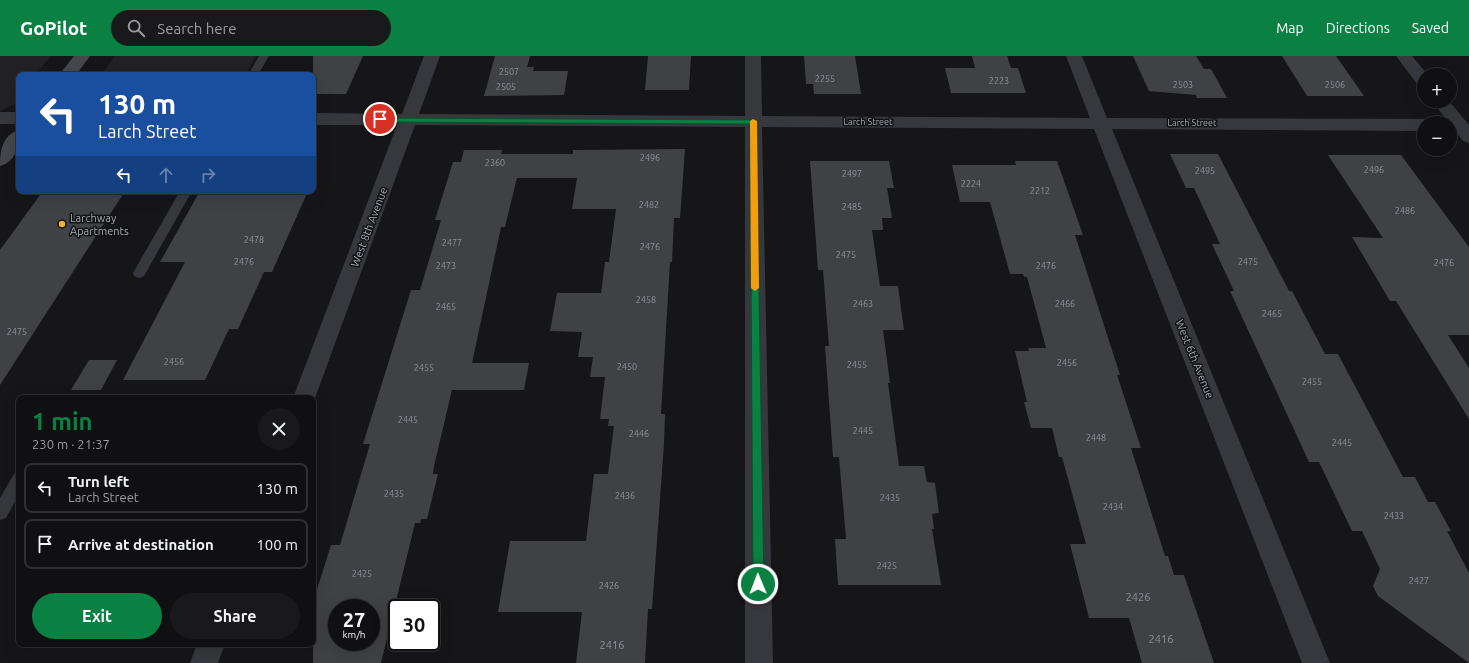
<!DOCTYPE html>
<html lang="en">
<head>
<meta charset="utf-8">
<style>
  body { margin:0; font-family:Ubuntu,sans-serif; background:#19191b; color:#f1f3f6; height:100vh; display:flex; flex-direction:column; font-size:15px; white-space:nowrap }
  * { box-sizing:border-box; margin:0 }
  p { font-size:13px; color:#9c9d9f }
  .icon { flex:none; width:22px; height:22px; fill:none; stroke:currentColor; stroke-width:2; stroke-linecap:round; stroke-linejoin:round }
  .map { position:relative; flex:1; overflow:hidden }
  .panel { position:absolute; left:16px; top:339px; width:300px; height:252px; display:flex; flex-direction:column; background:#101012; border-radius:8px; box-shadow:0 4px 16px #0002,0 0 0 1px #303032 }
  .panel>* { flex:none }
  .guide { position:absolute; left:16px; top:16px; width:300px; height:122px; border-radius:8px; box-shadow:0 4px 16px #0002,0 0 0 1px #303032; background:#1a4fa0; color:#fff; overflow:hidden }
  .buttons { position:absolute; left:1417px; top:12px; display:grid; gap:8px }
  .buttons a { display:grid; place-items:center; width:40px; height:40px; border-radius:50%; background:#101012; box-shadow:0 4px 16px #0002,0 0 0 1px #303032; font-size:20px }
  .speed { position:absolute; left:328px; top:543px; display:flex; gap:8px; font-size:20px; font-weight:700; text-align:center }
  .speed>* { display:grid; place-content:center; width:52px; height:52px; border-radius:50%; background:#101012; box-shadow:0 4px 16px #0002,0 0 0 1px #303032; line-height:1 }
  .speed small { font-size:10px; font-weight:400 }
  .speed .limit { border:2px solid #111; border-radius:6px; background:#fff; color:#111 }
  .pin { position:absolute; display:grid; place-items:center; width:34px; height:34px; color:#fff; margin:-17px; border:2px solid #fff; border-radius:50%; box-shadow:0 1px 4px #0007 }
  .me { position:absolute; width:44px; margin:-22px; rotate:359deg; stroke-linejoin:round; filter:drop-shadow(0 0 3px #0008) }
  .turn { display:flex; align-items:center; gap:14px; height:84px; padding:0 16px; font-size:18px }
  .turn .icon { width:52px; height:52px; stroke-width:2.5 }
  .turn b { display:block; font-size:28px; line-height:34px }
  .lanes { display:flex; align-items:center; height:38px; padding:0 16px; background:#0003; justify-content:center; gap:20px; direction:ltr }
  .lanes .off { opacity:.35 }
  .round { display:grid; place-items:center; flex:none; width:42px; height:42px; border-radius:21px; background:#19191b }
  .head { display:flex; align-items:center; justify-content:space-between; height:68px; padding:0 16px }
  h1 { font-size:24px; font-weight:700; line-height:30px; color:#0b8043 }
  .primary-button { display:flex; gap:8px; margin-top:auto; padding:8px 16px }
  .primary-button a { flex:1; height:46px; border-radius:24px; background:#0b8043; color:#fff; font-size:16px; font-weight:700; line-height:46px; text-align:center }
  .primary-button a+a { background:#19191b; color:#f1f3f6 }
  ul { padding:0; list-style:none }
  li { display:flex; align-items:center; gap:12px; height:50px; margin:0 8px 6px; padding:0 8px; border:2px solid #303032; border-radius:8px }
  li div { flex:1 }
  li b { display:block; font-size:15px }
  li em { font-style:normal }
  header { display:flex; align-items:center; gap:24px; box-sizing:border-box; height:56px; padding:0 20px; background:#0b8043; color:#fff }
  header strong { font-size:19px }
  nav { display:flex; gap:22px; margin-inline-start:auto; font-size:14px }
  .search { width:280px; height:36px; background:#19191b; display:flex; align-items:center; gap:10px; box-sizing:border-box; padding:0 14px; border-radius:22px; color:#9c9d9f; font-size:15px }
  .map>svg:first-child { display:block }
  .built { fill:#222225 }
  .building { fill:#404145; fill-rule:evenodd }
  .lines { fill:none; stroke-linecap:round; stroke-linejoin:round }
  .lane { fill:#37383d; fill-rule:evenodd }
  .street { fill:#37383d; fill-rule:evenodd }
  .secondary { fill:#45474d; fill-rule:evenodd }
  .route { fill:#0b8043; stroke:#07532c }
  .slow { fill:#f59e0b }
  .poi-dot { fill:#f2b134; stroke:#111113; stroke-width:1.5 }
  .labels { text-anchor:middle; stroke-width:3; stroke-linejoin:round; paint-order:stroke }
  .number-label { font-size:9px; fill:#8e929b }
  .far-street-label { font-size:9px; fill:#a8adb8; stroke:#111113 }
  .poi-label { font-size:11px; fill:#a8adb8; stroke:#111113; text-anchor:start }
  .street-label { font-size:11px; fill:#a8adb8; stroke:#111113 }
  .near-number-label { font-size:11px; fill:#8e929b }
</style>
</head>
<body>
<header>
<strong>GoPilot</strong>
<div class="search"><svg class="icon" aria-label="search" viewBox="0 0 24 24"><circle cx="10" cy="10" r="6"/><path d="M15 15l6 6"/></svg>Search here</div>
<nav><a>Map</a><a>Directions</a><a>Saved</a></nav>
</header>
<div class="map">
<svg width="1469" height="607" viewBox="0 0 1469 607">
  <rect width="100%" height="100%" fill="#161618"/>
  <!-- built -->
  <g class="built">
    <path d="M 0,0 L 51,0 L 35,19 L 19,19 L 19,46 L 0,55 Z"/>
    <path d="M 115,0 L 256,0 L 245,19 L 101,19 Z"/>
  </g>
  <!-- building -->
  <g class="building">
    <path d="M 313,0 L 363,0 L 346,38 L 313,38 Z"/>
    <path d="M 495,0 L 530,0 L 527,11 L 534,11 L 533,15 L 568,15 L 564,39 L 484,40 Z"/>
    <path d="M 648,0 L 691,0 L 689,34 L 645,34 Z"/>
    <path d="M 804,0 L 855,0 L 861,38 L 814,38 L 813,28 L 806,28 Z"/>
    <path d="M 972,0 L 1007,0 L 1011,12 L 1018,12 L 1026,37 L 951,37 L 945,12 L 975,12 Z"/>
    <path d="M 1133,0 L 1196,0 L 1204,13 L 1211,13 L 1227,42 L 1197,42 L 1196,39 L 1149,35 Z"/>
    <path d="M 1282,0 L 1336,0 L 1364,40 L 1307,40 Z"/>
    <path d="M 685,93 L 680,162 L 674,162 L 672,206 L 670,206 L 661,358 L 665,358 L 664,388 L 652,553 L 648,553 L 645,607 L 576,607 L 582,556 L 498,556 L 510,485 L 586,485 L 594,418 L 608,418 L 614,370 L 608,370 L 609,363 L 600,363 L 605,321 L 590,321 L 593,301 L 578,301 L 582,276 L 550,275 L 557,237 L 601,237 L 605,206 L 609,206 L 616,153 L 572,153 L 577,122 L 517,122 L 505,171 L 501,171 L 472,307 L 529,307 L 524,334 L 452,334 L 434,410 L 433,418 L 438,418 L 427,463 L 421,463 L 420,467 L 415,467 L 381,607 L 313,607 L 313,546 L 331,489 L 340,489 L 370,388 L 363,388 L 411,234 L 420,234 L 441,164 L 435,164 L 453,106 L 461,106 L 464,94 L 502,94 L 501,98 L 573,98 L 573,94 ZM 337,552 L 371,552 L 371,586 L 337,586 Z"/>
    <path d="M 1170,98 L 1218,98 L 1289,235 L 1292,235 L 1325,298 L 1338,298 L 1403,421 L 1415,421 L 1428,446 L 1435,446 L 1451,475 L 1447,475 L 1469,517 L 1469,607 L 1378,540 L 1373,530 L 1380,513 L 1362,475 L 1352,475 L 1319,406 L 1309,406 L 1230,235 L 1234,235 L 1212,188 L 1220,188 L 1194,132 L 1186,132 Z"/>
    <path d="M 1328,99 L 1401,99 L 1469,191 L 1469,279 L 1448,279 L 1469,312 L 1469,363 L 1396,245 L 1390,245 L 1352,181 L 1383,182 Z"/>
    <path d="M 810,105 L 889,105 L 894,132 L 887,132 L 892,162 L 882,162 L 883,174 L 872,174 L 880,230 L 898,230 L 904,274 L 883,274 L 890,327 L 888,327 L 899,410 L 924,410 L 927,426 L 935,427 L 939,457 L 932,458 L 934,473 L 932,473 L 941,529 L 838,529 L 835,483 L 846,483 L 839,401 L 833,401 L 825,290 L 829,290 L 823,214 L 818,214 Z"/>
    <path d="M 1015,105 L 1057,105 L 1083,179 L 1075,179 L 1120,319 L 1117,319 L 1141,392 L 1131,392 L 1165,500 L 1168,500 L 1174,519 L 1184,519 L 1214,607 L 1142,607 L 1129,562 L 1089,562 L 1070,488 L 1086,488 L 1062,401 L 1059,401 L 1052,372 L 1031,372 L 1024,346 L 1027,346 L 1015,295 L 1029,295 L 1028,292 L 1046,292 L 1027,221 L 1024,221 L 1023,218 L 1010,218 L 990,146 L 960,146 L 952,109 L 1016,109 Z"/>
    <path d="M 43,135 L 125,135 L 0,329 L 0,194 Z"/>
    <path d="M 200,135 L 308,135 L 272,216 L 264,216 L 238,273 L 229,273 L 205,324 L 123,324 L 185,206 L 160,206 Z"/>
    <path d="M 89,304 L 117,304 L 101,334 L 71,334 Z"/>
  </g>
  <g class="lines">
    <!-- lane -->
    <g class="lane">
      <path d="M 259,0 L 269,0 L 258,19 L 248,19 Z"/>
      <path d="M 180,135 L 192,135 L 144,220 L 139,222 L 134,220 L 133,217 Z"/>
      <path d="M 19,416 L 19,438 L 6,462 L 0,464 L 0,442 L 14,418 Z"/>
    </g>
    <!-- street -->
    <g class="street">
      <path d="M 424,0 L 440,0 L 419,58 L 745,60 L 745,0 L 761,0 L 762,60 L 1090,62 L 1066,0 L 1082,0 L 1107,62 L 1424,63 L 1430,65 L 1431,67 L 1424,67 L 1424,75 L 1112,73 L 1330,607 L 1302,607 L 1094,73 L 762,71 L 773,607 L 745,607 L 745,71 L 415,69 L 315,342 L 313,347 L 313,342 L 293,342 L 397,69 L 313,69 L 313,57 L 402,58 Z"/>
      <path d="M 1396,0 L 1412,0 L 1428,19 L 1424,19 L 1424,30 L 1418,29 Z"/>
      <path d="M 1432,45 L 1449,45 L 1469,69 L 1469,87 L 1463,85 Z"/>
      <rect x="0" y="56" width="19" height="12"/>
      <path d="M 197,588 L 225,588 L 218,607 L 190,607 Z"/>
    </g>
    <!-- secondary -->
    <g class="secondary">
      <path d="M 74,0 L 90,0 L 76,19 L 59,19 Z"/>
      <path d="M 19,74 C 19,89 17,105 0,110 C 0,95 2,79 19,74 Z"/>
    </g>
  </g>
  <!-- route -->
  <path class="route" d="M 378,62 L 756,64 L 764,528 L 762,531 L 758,533 L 754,531 L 753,528 L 750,68 L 380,66 L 377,63 Z"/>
  <!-- slow -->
  <path class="slow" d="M 753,63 L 757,65 L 759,232 L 755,235 L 751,232 L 750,65 Z"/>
  <!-- markers -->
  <circle class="poi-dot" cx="62" cy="168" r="4"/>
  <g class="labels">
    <!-- number labels -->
    <g class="number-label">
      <text x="509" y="19">2507</text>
      <text x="825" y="26">2255</text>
      <text x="999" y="28">2223</text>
      <text x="1183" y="32">2503</text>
      <text x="1335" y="32">2506</text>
      <text x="506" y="34">2505</text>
      <text x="650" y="105">2496</text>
      <text x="495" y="110">2360</text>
      <text x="1374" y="117">2496</text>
      <text x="1205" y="118">2495</text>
      <text x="852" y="121">2497</text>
      <text x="971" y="131">2224</text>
      <text x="1040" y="138">2212</text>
      <text x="649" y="152">2482</text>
      <text x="852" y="154">2485</text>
      <text x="1405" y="158">2486</text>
      <text x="254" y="187">2478</text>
      <text x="452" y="190">2477</text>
      <text x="650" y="194">2476</text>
      <text x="846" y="202">2475</text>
      <text x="244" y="209">2476</text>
      <text x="1248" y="209">2475</text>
      <text x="1444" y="210">2476</text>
      <text x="446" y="213">2473</text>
      <text x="1046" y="213">2476</text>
      <text x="646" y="247">2458</text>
      <text x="863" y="251">2463</text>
      <text x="1065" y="251">2466</text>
      <text x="446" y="254">2465</text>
      <text x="1272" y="261">2465</text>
      <text x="17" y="279">2475</text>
      <text x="174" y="309">2456</text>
      <text x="1067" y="310">2456</text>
      <text x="857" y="312">2455</text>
      <text x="627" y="314">2450</text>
      <text x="424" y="315">2455</text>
      <text x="1312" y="329">2455</text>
      <text x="408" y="367">2445</text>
      <text x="863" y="378">2445</text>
      <text x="639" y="381">2446</text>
      <text x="1096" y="385">2448</text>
      <text x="1342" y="390">2445</text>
      <text x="394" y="441">2435</text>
      <text x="625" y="443">2436</text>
      <text x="890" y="445">2435</text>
      <text x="1113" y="454">2434</text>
      <text x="1394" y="463">2433</text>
      <text x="887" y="513">2425</text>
      <text x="362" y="521">2425</text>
      <text x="1419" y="528">2427</text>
      <text x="609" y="533">2426</text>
    </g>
    <!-- far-street labels -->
    <g class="far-street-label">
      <text x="868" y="69">Larch Street</text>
      <text x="1192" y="70">Larch Street</text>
    </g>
    <!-- poi labels -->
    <g class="poi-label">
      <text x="70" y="166">Larchway<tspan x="70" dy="13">Apartments</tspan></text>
    </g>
    <!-- street labels -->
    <g class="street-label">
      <text transform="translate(369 171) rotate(-69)" y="4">West 8th Avenue</text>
      <text transform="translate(1195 303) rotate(68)" y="4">West 6th Avenue</text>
    </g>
    <!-- near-number labels -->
    <g class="near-number-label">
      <text x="1138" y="545">2426</text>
      <text x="1161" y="587">2416</text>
      <text x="612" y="593">2416</text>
    </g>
  </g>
</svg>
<div class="buttons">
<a>+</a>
<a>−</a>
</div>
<div class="speed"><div>27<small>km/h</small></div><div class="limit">30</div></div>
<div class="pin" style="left:380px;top:63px;background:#d93025"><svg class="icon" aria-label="arrive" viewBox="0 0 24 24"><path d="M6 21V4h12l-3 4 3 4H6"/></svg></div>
<svg class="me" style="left:758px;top:528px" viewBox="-20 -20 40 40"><circle r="17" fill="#0b8043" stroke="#fff" stroke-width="3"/><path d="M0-11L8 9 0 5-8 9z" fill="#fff"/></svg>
<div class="guide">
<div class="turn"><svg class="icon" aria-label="left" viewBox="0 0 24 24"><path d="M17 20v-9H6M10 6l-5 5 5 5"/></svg><div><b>130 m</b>Larch Street</div></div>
<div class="lanes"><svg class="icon" aria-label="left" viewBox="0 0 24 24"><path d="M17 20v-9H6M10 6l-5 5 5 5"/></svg><svg class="icon off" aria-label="ahead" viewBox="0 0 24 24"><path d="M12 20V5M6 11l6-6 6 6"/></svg><svg class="icon off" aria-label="right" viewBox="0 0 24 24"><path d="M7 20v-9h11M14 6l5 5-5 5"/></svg></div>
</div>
<section class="panel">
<div class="head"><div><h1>1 min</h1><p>230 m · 21:37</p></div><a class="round"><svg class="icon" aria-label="close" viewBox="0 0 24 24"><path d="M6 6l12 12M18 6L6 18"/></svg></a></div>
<ul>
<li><svg class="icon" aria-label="left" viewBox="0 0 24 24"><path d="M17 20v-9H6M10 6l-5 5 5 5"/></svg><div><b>Turn left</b><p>Larch Street</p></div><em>130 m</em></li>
<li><svg class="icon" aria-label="arrive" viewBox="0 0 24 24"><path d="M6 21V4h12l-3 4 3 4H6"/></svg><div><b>Arrive at destination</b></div><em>100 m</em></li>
</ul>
<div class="primary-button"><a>Exit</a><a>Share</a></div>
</section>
</div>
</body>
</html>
